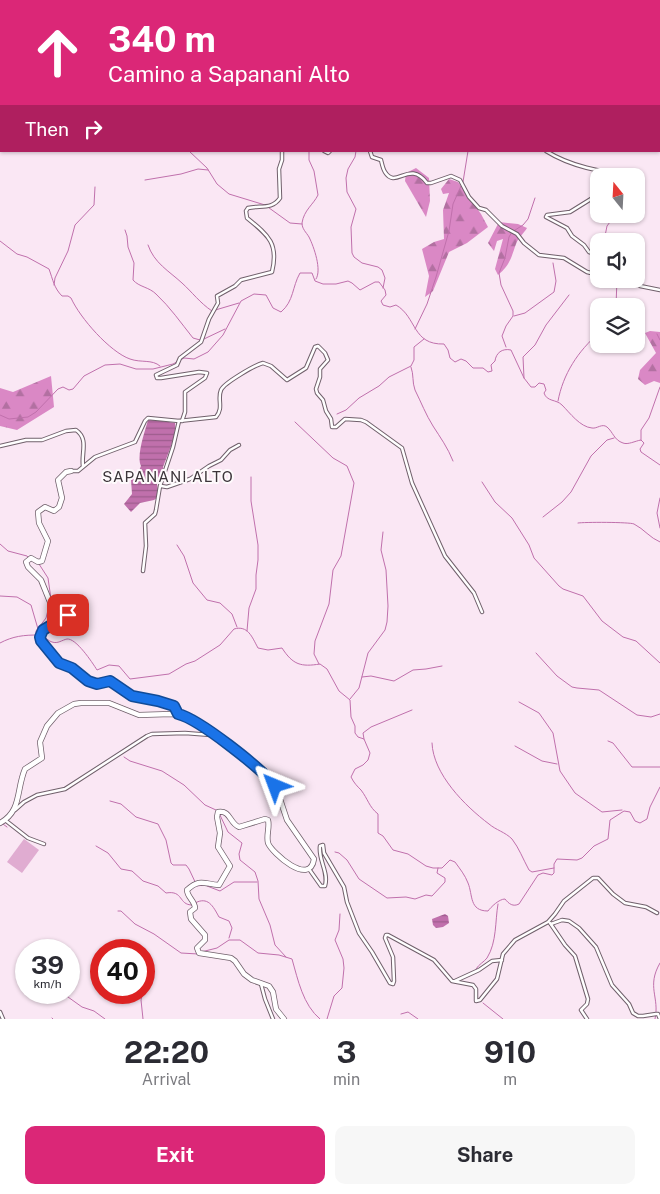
<!DOCTYPE html>
<html lang="en">
<head>
<meta charset="utf-8">
<style>
  body { margin:0; font-family:"Public Sans",sans-serif; background:#f7f7f7; color:#2b2b33; height:100vh; display:flex; flex-direction:column; font-size:19px; white-space:nowrap }
  * { box-sizing:border-box; margin:0 }
  p { font-size:16px; color:#7c7c81 }
  .icon { flex:none; width:28px; height:28px; fill:none; stroke:currentColor; stroke-width:2; stroke-linecap:round; stroke-linejoin:round }
  .map { position:relative; height:1019px; overflow:hidden }
  .side { display:flex; flex-direction:column; background:#fff; flex:1 }
  .side>* { flex:none }
  .banner { position:absolute; left:0px; top:0px; width:660px; height:152px; box-shadow:0 1px 4px #0004; background:#db2777; color:#fff; overflow:hidden }
  .needle { width:32px; rotate:342deg }
  .tools { position:absolute; left:590px; top:168px; display:grid; gap:10px }
  .tools a { display:grid; place-items:center; width:55px; height:55px; border-radius:10px; background:#fff; box-shadow:0 1px 4px #0004; font-size:25px }
  .speed { position:absolute; left:15px; top:939px; display:flex; gap:10px; font-size:25px; font-weight:700; text-align:center }
  .speed>* { display:grid; place-content:center; width:65px; height:65px; border-radius:50%; background:#fff; box-shadow:0 1px 4px #0004; line-height:1 }
  .speed small { font-size:12px; font-weight:400 }
  .speed .limit { border:8px solid #d22; background:#fff; color:#111 }
  .pin { position:absolute; display:grid; place-items:center; width:42px; height:42px; color:#fff; margin:-21px; border-radius:10px; box-shadow:0 2px 8px #0006 }
  .me { position:absolute; width:55px; margin:-28px; rotate:316deg; stroke-linejoin:round; filter:drop-shadow(0 0 4px #0008) }
  .turn { display:flex; align-items:center; gap:18px; height:105px; padding:0 25px; font-size:22px }
  .turn .icon { width:65px; height:65px; stroke-width:2.5 }
  .turn b { display:block; font-size:35px; line-height:42px }
  .then { display:flex; align-items:center; height:48px; padding:0 25px; background:#0003; gap:10px; font-size:19px }
  .eta { display:flex; justify-content:space-evenly; align-items:center; height:85px; text-align:center }
  .eta b { font-size:30px; font-weight:700; line-height:35px }
  .action { display:flex; gap:10px; margin-top:auto; padding:10px 25px }
  .action a { flex:1; height:58px; border-radius:10px; background:#db2777; color:#fff; font-size:20px; font-weight:700; line-height:58px; text-align:center }
  .action a+a { background:#f7f7f7; color:#2b2b33 }
  .map>svg:first-child { display:block }
  .forest { fill:url(#forest-firs) }
  .green { fill:#e0acd1 }
  .water { fill:url(#water-rules) }
  .lines { fill:none; stroke-linecap:round; stroke-linejoin:round }
  .stream { stroke:#c070ac; stroke-width:1 }
  .street-casing { stroke:#70606b; stroke-width:4.5 }
  .secondary-casing { stroke:#70606b; stroke-width:6 }
  .street { stroke:#fff; stroke-width:2.5 }
  .secondary { stroke:#fff; stroke-width:4.5 }
  .route-casing { stroke:#114b97; stroke-width:12 }
  .route { stroke:#1a73e8; stroke-width:9 }
  .labels { text-anchor:middle; stroke-width:4; stroke-linejoin:round; paint-order:stroke }
  .quarter-label { font-size:15px; letter-spacing:1px; fill:#3c353a; stroke:#fefafc }
</style>
</head>
<body>
<div class="map">
<svg width="660" height="1019" viewBox="0 0 660 1019">
  <defs>
    <pattern id="forest-firs" width="22" height="20" patternUnits="userSpaceOnUse" patternTransform="scale(1.25)"><rect width="22" height="20" fill="#da88c5"/><path d="M5 1l3.5 6h-7zM16 11l3.5 6h-7z" fill="#b270a1"/></pattern>
    <pattern id="water-rules" width="6" height="5" patternUnits="userSpaceOnUse" patternTransform="scale(1.25)"><rect width="6" height="5" fill="#c070ac"/><path d="M0 2.5h6" fill="none" stroke="#9d5d8d"/></pattern>
  </defs>
  <rect width="100%" height="100%" fill="#fae7f4"/>
  <!-- forest -->
  <g class="forest">
    <path d="M 416,168 L 429,178 L 430,201 L 426,217 L 405,181 L 406,173 Z"/>
    <path d="M 449,179 L 458,182 L 481,214 L 488,227 L 467,243 L 449,252 L 433,291 L 425,297 L 429,276 L 422,249 L 434,242 L 444,239 L 443,210 L 449,193 L 443,194 L 441,189 Z"/>
    <path d="M 499,222 L 518,224 L 527,228 C 524,233 518,238 516,244 C 511,258 510,265 498,275 L 495,269 L 503,239 L 497,241 L 494,251 L 488,243 Z"/>
    <path d="M 650,331 L 660,332 L 660,383 L 654,381 L 645,385 L 638,379 L 640,370 L 656,353 L 645,333 Z"/>
    <path d="M 51,376 L 54,407 L 17,430 L 0,426 L 0,388 L 13,392 Z"/>
  </g>
  <!-- green -->
  <path class="green" d="M 24,839 L 39,850 L 22,873 L 7,862 Z"/>
  <!-- water -->
  <g class="water">
    <path d="M 150,419 L 175,423 C 177,435 167,456 163,467 L 164,472 L 156,480 L 158,489 L 157,498 L 154,500 L 140,503 L 131,512 L 124,504 L 132,494 L 131,480 L 138,473 L 141,466 C 136,456 145,431 148,420 Z"/>
    <path d="M 445,914 L 448,916 L 449,923 L 443,927 L 436,928 L 433,925 L 432,919 Z"/>
  </g>
  <g class="lines">
    <!-- stream -->
    <g class="stream">
      <path d="M 149,0 L 150,1"/>
      <path d="M 372,0 L 373,1"/>
      <path d="M 168,1 L 168,0"/>
      <path d="M 215,1 L 216,0"/>
      <path d="M 298,1 L 298,0"/>
      <path d="M 413,1 L 413,0"/>
      <path d="M 451,1 L 453,0"/>
      <path d="M 0,84 L 1,87"/>
      <path d="M 189,151 L 207,168 L 217,184 L 229,194 L 265,205 L 290,223 L 302,224"/>
      <path d="M 309,151 L 309,160 L 314,171 L 318,195 C 313,205 304,210 302,223 C 302,229 306,232 309,237 C 314,247 322,270 316,279"/>
      <path d="M 356,151 L 355,157 L 348,169 L 346,178 L 347,192 L 356,209 L 351,227 L 352,253 L 354,257 L 362,263 L 378,267 L 382,270 L 385,278 L 383,288"/>
      <path d="M 145,180 L 181,174 L 198,169 L 208,170"/>
      <path d="M 463,182 L 468,151"/>
      <path d="M 125,230 L 127,236 L 128,247 L 134,263 L 133,280 C 139,287 149,287 156,294 C 170,307 181,323 193,338 L 200,340"/>
      <path d="M 0,241 L 17,254 L 27,257 L 49,269 C 53,280 54,288 62,296 L 68,296 L 71,298 C 80,318 110,352 130,359 C 141,363 152,359 160,366"/>
      <path d="M 604,241 L 607,226 L 616,214"/>
      <path d="M 148,245 C 154,263 169,271 182,283 C 192,292 200,303 212,311 L 239,303"/>
      <path d="M 54,285 L 55,278 L 68,251 L 75,225 L 94,205 L 95,187"/>
      <path d="M 616,306 L 617,279"/>
      <path d="M 514,316 L 525,313 L 554,292 L 556,281 L 553,263"/>
      <path d="M 415,329 L 427,304 L 436,277 L 449,231 L 453,204 L 461,186"/>
      <path d="M 657,334 L 660,340"/>
      <path d="M 204,339 L 225,329"/>
      <path d="M 506,347 L 502,336 L 506,326 L 513,316 L 513,311 L 501,285 L 499,273 L 505,258 L 509,237 L 512,232 L 523,225 L 528,219 L 535,198"/>
      <path d="M 411,367 C 414,375 412,382 415,390 C 421,402 426,415 433,426 C 440,437 448,448 453,461"/>
      <path d="M 524,378 L 523,357 L 535,345 L 546,325 L 569,295"/>
      <path d="M 558,401 C 563,374 578,351 599,333"/>
      <path d="M 337,414 L 346,410 L 359,398 L 379,386 L 389,377 L 411,366 L 414,360 L 414,347 L 424,339"/>
      <path d="M 0,415 L 9,419 L 28,417 L 36,412 L 58,389 L 63,387 L 69,390 L 73,389 L 84,376 L 105,365 L 120,364 L 136,369 L 153,369 L 173,364 L 184,358 L 194,359 L 208,352 L 223,335 L 241,301 L 254,294 L 266,295 L 273,308 L 281,312 C 294,301 292,287 300,273 L 312,273 L 315,281 L 323,284 L 336,284 L 348,281 L 352,283 L 360,290 L 375,282 L 379,282 L 385,290 L 386,295 L 381,301 L 383,305 L 390,307 L 396,305 C 417,317 412,345 444,344 L 448,350 L 450,358 L 455,362 L 461,359 L 466,361 L 473,368 L 483,368 L 488,372 L 492,371 L 491,365 L 495,361 C 496,353 502,348 511,350 L 524,378 L 531,387 L 535,387 L 539,383 L 544,384 L 546,390 L 544,393 C 547,402 556,399 562,405 C 570,413 580,427 592,428 C 597,429 602,423 607,427 C 613,432 614,440 623,443 C 628,445 635,441 641,440 L 644,443 L 640,449 L 641,452 L 660,465"/>
      <path d="M 295,422 L 333,458 L 347,466 L 354,483 L 341,556 L 333,570 L 329,604 L 315,641 L 314,654 L 319,664"/>
      <path d="M 641,440 L 641,430 L 649,418 L 660,387"/>
      <path d="M 482,482 L 495,502 L 512,518 L 529,545 L 534,558 L 559,586 L 563,589 L 583,596 L 602,621 L 623,637 L 636,641 L 660,663"/>
      <path d="M 660,498 L 657,513 L 660,528"/>
      <path d="M 543,517 L 562,502 L 571,492 L 591,456 L 607,440 L 614,438"/>
      <path d="M 578,523 C 583,522 630,522 634,524 C 644,529 650,538 660,542"/>
      <path d="M 0,544 L 8,551 L 27,556 L 33,562"/>
      <path d="M 177,545 L 184,556 L 193,583 L 207,600 L 220,603 L 232,614 L 237,627"/>
      <path d="M 39,564 L 48,578 L 51,599"/>
      <path d="M 0,596 L 17,597 L 31,605 L 38,629"/>
      <path d="M 247,631 L 249,608 L 256,589 L 256,575 L 258,560 L 258,545 L 251,501 L 251,477"/>
      <path d="M 36,635 L 36,631 L 46,618 L 49,606"/>
      <path d="M 42,636 C 46,637 48,641 52,642 C 58,644 62,640 67,639 C 76,638 92,662 97,670 L 109,665 L 119,666 L 130,679 L 169,674 L 186,664 L 195,661 L 220,645 L 234,629 C 248,625 252,637 258,648 L 268,650 L 282,648 C 293,665 301,667 320,664 L 327,669 L 339,691 L 350,700 L 351,717 L 355,726 L 355,733 L 358,737 L 364,739 L 370,753 L 368,760 L 363,765 L 355,769 L 351,777 C 354,783 357,786 361,790 C 368,799 369,807 378,814 L 378,833 L 383,836 L 393,850 L 408,854 L 426,866 L 433,868 L 442,868 L 450,860 L 455,862 C 460,869 465,875 468,883 C 473,895 469,911 488,911 C 491,907 499,899 505,899 C 509,904 513,907 519,904 L 538,875 L 543,873 L 552,875 L 554,873 L 554,864 L 557,859 L 577,860 L 582,858 L 594,846 L 608,839 L 610,820 L 624,811 L 630,812 L 635,821 L 640,823 L 647,819 L 650,807 L 660,787"/>
      <path d="M 0,643 C 13,636 24,635 38,635"/>
      <path d="M 536,653 L 557,676 L 572,687 L 577,688 L 599,690 L 637,715 L 651,717 L 660,714"/>
      <path d="M 362,677 L 371,676 L 394,681 L 413,670 L 426,669 L 442,666"/>
      <path d="M 350,699 L 359,688 L 368,653 L 385,630 L 387,622 L 388,606 L 386,570 L 381,550 L 383,532"/>
      <path d="M 519,702 L 539,713 L 553,733 L 560,771 L 575,793 L 602,812 L 622,810"/>
      <path d="M 364,739 L 363,733 L 371,727 L 412,710"/>
      <path d="M 608,741 L 613,743 L 632,767 L 660,767"/>
      <path d="M 432,743 C 433,774 465,806 489,824 C 496,830 505,832 512,839 C 519,848 523,859 529,870 L 532,872 L 554,868"/>
      <path d="M 515,746 L 542,761 L 557,764"/>
      <path d="M 124,757 L 130,761 L 162,771 L 184,785 L 205,805 L 216,810"/>
      <path d="M 110,801 L 121,804 L 136,817 L 158,824 L 166,840 L 171,863 L 173,865 L 186,865 L 189,869 L 197,886 L 204,885"/>
      <path d="M 219,813 L 228,832 L 242,843 L 239,854 L 240,860 L 255,872 L 258,881 L 259,899 L 270,925 L 275,945 L 286,957"/>
      <path d="M 3,824 L 7,827"/>
      <path d="M 96,846 L 108,853 L 121,869 L 132,871 L 143,881 L 158,886 L 166,893 C 184,890 178,905 192,905"/>
      <path d="M 335,852 L 339,853 L 347,860 L 359,879 L 387,898 L 406,897 L 415,899 L 426,895 L 432,896 L 445,882 L 445,878 L 437,873 L 438,868"/>
      <path d="M 207,886 L 220,891 L 234,882 L 257,882"/>
      <path d="M 195,903 C 208,896 213,906 219,917 L 229,921 L 232,928 L 229,938"/>
      <path d="M 118,911 L 121,911 L 135,924 L 154,934 L 181,953 L 198,954"/>
      <path d="M 201,952 L 217,948 L 229,940 L 240,940 L 258,953 L 279,955 L 292,959 C 298,980 303,1005 320,1019"/>
      <path d="M 476,969 C 479,964 484,962 487,958 C 497,942 495,921 498,904"/>
      <path d="M 144,989 L 149,983"/>
      <path d="M 61,992 L 82,1007 L 94,1011 L 105,1019"/>
      <path d="M 483,1003 L 503,1019"/>
      <path d="M 401,1014 L 408,1012 L 418,1019"/>
      <path d="M 52,1018 L 53,1019"/>
      <path d="M 143,1019 L 141,1000 L 143,992"/>
      <path d="M 327,1019 L 334,996 L 342,988 L 344,968 L 343,959 L 335,940 L 339,930 L 340,914"/>
      <path d="M 655,1019 C 660,997 646,987 660,963"/>
    </g>
    <!-- street casing -->
    <g class="street-casing">
      <g id="street">
        <path d="M 474,0 L 474,1"/>
        <path d="M 491,0 L 492,0"/>
        <path d="M 324,151 L 328,153 L 330,151"/>
        <path d="M 370,151 L 372,157 L 381,160 C 382,164 383,169 385,172 C 396,190 409,159 427,183 L 431,183 L 451,176 L 460,180 L 469,197 L 479,208 L 486,210 L 502,226 L 517,234 L 524,243 L 539,255 L 564,258 L 587,272 L 599,275"/>
        <path d="M 546,151 C 570,166 602,173 630,174 L 630,176"/>
        <path d="M 599,194 L 570,212 L 547,215 L 546,217 L 567,228 L 572,236 L 584,245 L 589,252 L 599,255"/>
        <path d="M 630,279 L 640,286 L 660,290"/>
        <path d="M 182,421 L 185,412 L 185,392 L 205,378 L 207,373 L 199,372 L 161,378 L 157,378 L 156,375 L 177,365 L 180,358 L 201,342 L 209,319 L 218,303 L 217,296 L 235,286 L 241,280 L 272,272 C 279,243 268,235 247,218 L 246,211 L 248,208 C 260,205 272,210 280,198 L 279,169 L 282,160 L 282,151"/>
        <path d="M 0,446 L 26,440 L 42,440 L 66,431 L 76,430 C 89,439 81,453 83,466"/>
        <path d="M 71,471 L 78,471 L 95,457 L 135,442 L 145,421 L 148,418 L 179,421 L 216,417 C 224,408 217,399 221,390 C 224,383 255,365 263,363 L 271,366 L 287,380 L 306,368 L 315,347 L 318,346 L 325,353 L 328,360 L 320,369 L 320,377 L 316,389 L 317,393 L 323,400 L 326,411 L 331,419 L 332,427 L 336,427 L 345,419 L 361,420 L 366,422 L 402,448 L 412,483 L 445,556 L 474,593 L 482,612"/>
        <path d="M 161,486 L 167,487 L 190,479 L 209,466 L 221,460 L 230,450 L 239,445"/>
        <path d="M 143,571 L 146,546 L 145,523 L 155,514 L 156,510 L 160,486 L 173,447 L 179,421"/>
        <path d="M 15,810 L 24,802 L 37,795 L 65,789 L 147,736 L 152,734 L 185,733 L 211,735"/>
        <path d="M 5,820 L 28,838 L 44,844"/>
        <path d="M 309,869 L 321,886 L 325,886 C 329,872 318,860 320,846 L 323,845 L 324,853 L 344,887 L 347,902 L 359,933 L 372,952 L 390,983 L 393,984 L 394,981 L 393,957 L 385,938 L 386,935 L 388,935 L 434,960 L 452,981 L 473,985 L 476,989 L 476,1001 L 480,1000 L 497,979 L 503,954 L 515,940 L 548,922 L 555,914 L 564,901 L 593,878 L 598,878 L 613,894 L 625,903 L 646,907 L 657,913"/>
        <path d="M 550,923 L 565,945 L 575,956 L 588,999 L 587,1004 L 581,1010 L 587,1019"/>
        <path d="M 551,924 L 562,920 L 569,921 L 579,928 L 596,947 L 612,985 L 629,1004 L 633,1013 L 638,1016 L 643,1016 L 656,1014 L 658,1014 L 660,1019"/>
        <path d="M 455,981 L 479,970 L 492,961 L 502,960"/>
        <path d="M 261,984 L 265,999 L 273,1019"/>
        <path d="M 0,1012 L 3,1019"/>
      </g>
    </g>
    <!-- secondary casing -->
    <g class="secondary-casing">
      <g id="secondary">
        <path d="M 71,471 L 66,472 L 58,480 L 62,498 L 59,507 L 54,511 L 45,507 L 38,512 L 39,523 L 48,541 L 42,561 L 38,562 L 31,558 L 26,562 L 28,567 L 41,580 L 52,607 L 55,610 L 67,613 L 66,617 C 57,622 43,625 40,637 L 41,641 L 59,663 L 72,668 L 88,681 L 97,684 L 110,681 L 132,696 L 174,706 L 178,715"/>
        <path d="M 0,823 C 22,811 16,790 25,769 L 42,758 L 40,742 L 47,726 L 58,713 L 74,704 L 81,703 L 109,703 L 139,715 L 171,714 L 184,716 L 228,745 L 271,780 L 279,796 L 287,820 L 314,859 C 310,887 272,853 268,843 C 266,835 270,827 268,820 L 265,819 L 239,827 C 229,823 231,810 218,812 L 217,817 L 220,833 L 218,847 L 230,866 L 219,885 C 204,884 200,878 187,890 C 187,897 195,901 195,908 L 190,912 L 191,919 L 205,935 L 205,940 L 197,948 L 199,953 L 231,958 L 235,961 L 244,974 L 252,980 L 269,986 L 273,992 L 276,1009 L 284,1019"/>
      </g>
    </g>
    <!-- street -->
    <use href="#street" class="street"/>
    <!-- secondary -->
    <use href="#secondary" class="secondary"/>
  </g>
  <g class="lines">
    <!-- route casing -->
    <g class="route-casing">
      <path id="route" d="M 68,615 L 43,630 L 40,637 L 41,641 L 59,663 L 72,668 L 88,681 L 97,684 L 110,681 L 132,696 L 158,701 L 174,706 L 178,714 C 199,719 261,768 275,786"/>
    </g>
    <!-- route -->
    <use href="#route" class="route"/>
  </g>
  <g class="labels">
    <!-- quarter labels -->
    <g class="quarter-label">
      <text x="168" y="482">SAPANANI ALTO</text>
    </g>
  </g>
</svg>
<div class="tools">
<a><svg class="needle" viewBox="-14 -14 28 28"><path d="M0-13l5 13h-10z" fill="#e53935"/><path d="M0 13l5-13h-10z" fill="#7c7c81"/></svg></a>
<a><svg class="icon" aria-label="sound" viewBox="0 0 24 24"><path d="M4 9h4l5-4v14l-5-4H4zM17 9q2 3 0 6"/></svg></a>
<a><svg class="icon" aria-label="layers" viewBox="0 0 24 24"><path d="M12 4l9 5-9 5-9-5zM3 14l9 5 9-5"/></svg></a>
</div>
<div class="speed"><div>39<small>km/h</small></div><div class="limit">40</div></div>
<div class="pin" style="left:68px;top:615px;background:#d93025"><svg class="icon" aria-label="arrive" viewBox="0 0 24 24"><path d="M6 21V4h12l-3 4 3 4H6"/></svg></div>
<svg class="me" style="left:275px;top:786px" viewBox="-20 -20 40 40"><path d="M0-17L14 15 0 8-14 15z" fill="#1a73e8" stroke="#fff" stroke-width="4"/></svg>
<div class="banner">
<div class="turn"><svg class="icon" aria-label="ahead" viewBox="0 0 24 24"><path d="M12 20V5M6 11l6-6 6 6"/></svg><div><b>340 m</b>Camino a Sapanani Alto</div></div>
<div class="then">Then<svg class="icon" aria-label="right" viewBox="0 0 24 24"><path d="M7 20v-9h11M14 6l5 5-5 5"/></svg></div>
</div>
</div>
<section class="side">
<div class="eta">
<div><b>22:20</b><p>Arrival</p></div>
<div><b>3</b><p>min</p></div>
<div><b>910</b><p>m</p></div>
</div>
<div class="action"><a>Exit</a><a>Share</a></div>
</section>
</body>
</html>
